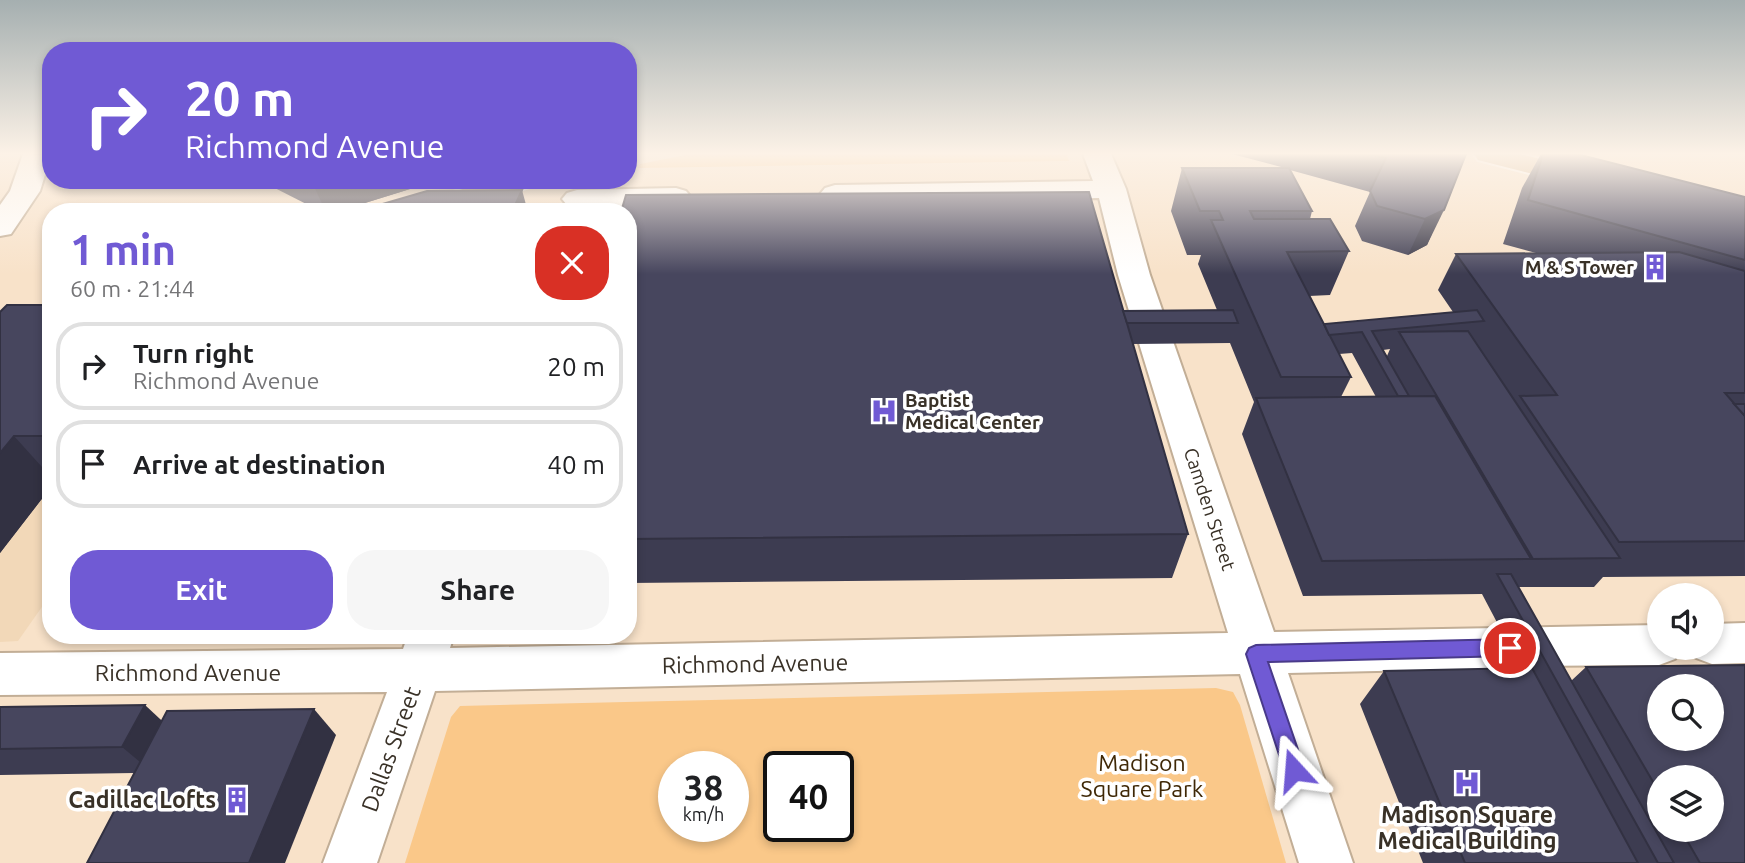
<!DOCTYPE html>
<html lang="en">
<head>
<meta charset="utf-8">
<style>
  body { margin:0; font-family:Ubuntu,sans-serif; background:#f6f6f6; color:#202124; height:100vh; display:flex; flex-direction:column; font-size:26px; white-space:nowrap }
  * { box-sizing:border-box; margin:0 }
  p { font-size:23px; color:#757577 }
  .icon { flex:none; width:38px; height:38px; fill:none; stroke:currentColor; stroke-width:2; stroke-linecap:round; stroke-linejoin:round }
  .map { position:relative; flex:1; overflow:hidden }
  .side { position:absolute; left:42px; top:203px; width:595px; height:441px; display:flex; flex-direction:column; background:#fff; border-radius:28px; box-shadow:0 4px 10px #0003 }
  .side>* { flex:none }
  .top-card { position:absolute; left:42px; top:42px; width:595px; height:147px; border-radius:28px; box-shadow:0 4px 10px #0003; background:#705ad4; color:#fff; overflow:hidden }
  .tools { position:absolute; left:1647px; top:583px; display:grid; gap:14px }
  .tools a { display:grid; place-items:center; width:77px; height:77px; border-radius:50%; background:#fff; box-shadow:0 4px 10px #0003; font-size:35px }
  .speed { position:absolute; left:658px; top:751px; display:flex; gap:14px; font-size:35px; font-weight:700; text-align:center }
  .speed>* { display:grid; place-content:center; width:91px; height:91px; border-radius:50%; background:#fff; box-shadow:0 4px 10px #0003; line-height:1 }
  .speed small { font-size:18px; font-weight:400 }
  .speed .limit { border:4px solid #111; border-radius:10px; background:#fff; color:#111 }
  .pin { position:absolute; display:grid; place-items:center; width:60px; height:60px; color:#fff; margin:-30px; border:4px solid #fff; border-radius:50%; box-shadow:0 2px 7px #0007 }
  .me { position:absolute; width:77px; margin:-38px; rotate:341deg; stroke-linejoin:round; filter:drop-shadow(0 0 5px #0008) }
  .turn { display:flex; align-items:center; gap:24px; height:147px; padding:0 28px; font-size:32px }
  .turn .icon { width:91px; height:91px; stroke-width:2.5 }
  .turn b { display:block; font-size:49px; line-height:60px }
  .round { display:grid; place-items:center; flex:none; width:74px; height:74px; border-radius:28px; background:#f6f6f6 }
  .summary { display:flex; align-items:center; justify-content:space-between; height:119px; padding:0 28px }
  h1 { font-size:42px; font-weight:700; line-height:52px; color:#705ad4 }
  .primary-button { display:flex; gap:14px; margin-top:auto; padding:14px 28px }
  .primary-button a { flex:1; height:80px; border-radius:28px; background:#705ad4; color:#fff; font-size:28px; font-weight:700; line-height:80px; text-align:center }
  .primary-button a+a { background:#f6f6f6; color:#202124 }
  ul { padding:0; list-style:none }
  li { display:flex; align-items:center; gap:21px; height:88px; margin:0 14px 10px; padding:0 14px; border:4px solid #e0e0e0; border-radius:28px }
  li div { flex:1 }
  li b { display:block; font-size:26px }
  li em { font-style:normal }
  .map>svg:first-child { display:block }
  .built { fill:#f2d8b8 }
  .green { fill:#fac889; fill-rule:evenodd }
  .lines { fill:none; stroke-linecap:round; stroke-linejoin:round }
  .minor-casing { stroke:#c2ae96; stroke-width:4 }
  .major-casing { stroke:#fff; stroke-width:4 }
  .minor { fill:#fff; fill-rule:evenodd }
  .major { fill:#d3b691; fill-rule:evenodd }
  .wall { fill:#3d3c51; fill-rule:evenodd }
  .shaded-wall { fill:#323142 }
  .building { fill:#47465e; stroke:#323142; stroke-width:2; fill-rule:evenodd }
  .route { fill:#705ad4; stroke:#493a8a; stroke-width:2 }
  .labels { text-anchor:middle; stroke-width:7; stroke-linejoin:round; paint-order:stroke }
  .poi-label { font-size:19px; font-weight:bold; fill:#393127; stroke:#fff; text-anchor:end }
  .street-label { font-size:19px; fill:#393127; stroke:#fff }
  .near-street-label { font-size:23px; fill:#393127; stroke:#fff }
  .near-park-label { font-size:23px; fill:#3f2806; stroke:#fff }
  .near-poi-label { font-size:23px; font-weight:bold; fill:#393127; stroke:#fff; text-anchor:end }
</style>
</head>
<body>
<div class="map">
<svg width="1745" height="863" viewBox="0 0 1745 863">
  <rect width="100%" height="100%" fill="#f8e2c9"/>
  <!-- built -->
  <path class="built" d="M 51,338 L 51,594 L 18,641 L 0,642 L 0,354 Z"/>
  <!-- green -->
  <g class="green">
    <path d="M 690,154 L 1067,154 L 1069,161 L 638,168 L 640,164 Z"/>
    <path d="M 1216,688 L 1233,692 L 1240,705 L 1286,863 L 405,863 L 451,717 L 460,706 ZM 674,766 L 733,766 L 733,826 L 674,826 ZM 779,766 L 838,766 L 838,826 L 779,826 Z"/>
  </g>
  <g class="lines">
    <!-- minor casing -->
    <g class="minor-casing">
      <g id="minor">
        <path d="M 23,154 L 51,155 L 40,191 L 11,234 L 0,236 L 0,205 L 10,191 Z"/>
        <path d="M 1083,154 L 1111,154 L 1126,189 L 1150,275 L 1274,632 L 1659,625 L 1659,648 L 1681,648 L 1675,659 L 1659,665 L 1518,666 L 1510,668 L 1288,673 L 1353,863 L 1299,863 L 1240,674 L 435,691 L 377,863 L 323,863 L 387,692 L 0,695 L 0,653 L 403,649 L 408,635 L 454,635 L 450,648 L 1228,633 L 1118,275 L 1099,198 L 835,203 L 825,200 L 820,194 L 825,188 L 835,185 L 1093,181 Z"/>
        <path d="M 676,188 L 686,191 L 691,197 L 686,203 L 577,208 L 567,205 L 562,199 L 567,193 L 577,190 Z"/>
        <path d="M 1745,623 L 1745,663 L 1712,664 L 1696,658 L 1690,648 L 1712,648 L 1712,624 Z"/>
      </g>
    </g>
    <!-- major casing -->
    <g class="major-casing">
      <g id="major">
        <path d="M 1474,154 L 1520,154 L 1594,172 L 1598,178 L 1594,184 L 1584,187 L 1478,160 Z"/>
        <path d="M 491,180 L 536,180 L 532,186 L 452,212 L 405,212 L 409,206 Z"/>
      </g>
    </g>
    <!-- minor -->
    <use href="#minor" class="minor"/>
    <!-- major -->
    <use href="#major" class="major"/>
  </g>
  <!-- wall -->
  <g class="wall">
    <path d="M 1232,154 L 1466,154 L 1427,245 L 1408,255 L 1362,241 L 1355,226 L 1370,192 L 1290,170 L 1312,211 L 1310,219 L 1349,251 L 1330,295 L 1309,296 L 1324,324 L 1453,312 L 1438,290 L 1456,254 L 1536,253 L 1503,244 L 1522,188 L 1541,154 L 1577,154 L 1745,197 L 1745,576 L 1603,577 L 1594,587 L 1518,587 L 1571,681 L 1586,667 L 1745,863 L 1423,863 L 1360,704 L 1384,671 L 1521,668 L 1482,594 L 1303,596 L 1242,434 L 1254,402 L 1230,343 L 1133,344 L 1188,534 L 1172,578 L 628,583 L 628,212 L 1123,311 L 1217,310 L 1198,264 L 1201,255 L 1187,255 L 1171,211 L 1182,168 L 1285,168 ZM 1390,349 L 1387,356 L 1383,350 ZM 1352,353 L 1376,397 L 1341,397 L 1351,377 L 1339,354 ZM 1659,777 L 1712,830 L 1659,830 Z"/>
    <path d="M 259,180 L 439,180 L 336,212 L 322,212 Z"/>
    <path d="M 7,305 L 51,305 L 51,487 L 0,553 Z"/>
    <path d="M 0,707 L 162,721 L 336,735 L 134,773 L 0,775 Z"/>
  </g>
  <!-- shaded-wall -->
  <g class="shaded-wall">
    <path d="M 311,180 L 439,180 L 336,212 L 326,212 Z"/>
    <path d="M 522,190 L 528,212 L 512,212 Z"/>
    <path d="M 1444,210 L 1427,245 L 1408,255 L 1425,219 Z"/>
    <path d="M 14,436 L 51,477 L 51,487 L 0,553 L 0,453 Z"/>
    <path d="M 145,705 L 174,732 L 152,772 L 122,747 Z"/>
    <path d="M 314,709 L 336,735 L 285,863 L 249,863 Z"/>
  </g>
  <!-- building -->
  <g class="building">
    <path d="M 1368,154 L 1466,154 L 1444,210 L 1425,219 L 1377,206 L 1370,191 L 1386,158 Z"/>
    <path d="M 1543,154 L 1577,154 L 1745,197 L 1745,260 L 1528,200 Z"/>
    <path d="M 1182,168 L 1289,168 L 1312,211 L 1250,211 L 1254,219 L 1330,219 L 1349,251 L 1287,252 L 1351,377 L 1281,377 L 1211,220 L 1223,220 L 1219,211 L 1200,211 Z"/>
    <path d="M 522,190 L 512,212 L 355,212 L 427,191 Z"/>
    <path d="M 1089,192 L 1188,534 L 628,539 L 628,212 L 621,212 L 626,195 Z"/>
    <path d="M 1679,252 L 1745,271 L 1745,393 L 1725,393 L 1745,416 L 1745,541 L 1619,542 L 1520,396 L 1557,395 L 1456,254 Z"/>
    <path d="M 7,305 L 51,305 L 51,436 L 14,436 L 0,453 L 0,312 Z"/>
    <path d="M 1233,310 L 1238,323 L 1127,323 L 1123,311 Z"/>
    <path d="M 1477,310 L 1484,321 L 1372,331 L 1409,396 L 1398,396 L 1362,332 L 1329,335 L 1324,324 Z"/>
    <path d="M 1468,331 L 1620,558 L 1533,559 L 1399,332 Z"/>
    <path d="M 1435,396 L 1531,559 L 1322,561 L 1256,398 Z"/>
    <path d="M 1734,404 L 1745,404 L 1745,416 Z"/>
    <path d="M 1497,574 L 1511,574 L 1674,863 L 1658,863 Z"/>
    <path d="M 1745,665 L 1745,863 L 1700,863 L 1681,830 L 1712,830 L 1712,777 L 1659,777 L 1659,792 L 1586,667 ZM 1659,686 L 1712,686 L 1712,738 L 1659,738 Z"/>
    <path d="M 1532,668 L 1638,863 L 1465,863 L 1384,671 Z"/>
    <path d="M 145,705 L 122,747 L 0,749 L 0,707 Z"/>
    <path d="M 314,709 L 249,863 L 87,863 L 167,711 Z"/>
  </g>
  <!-- sky -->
  <linearGradient id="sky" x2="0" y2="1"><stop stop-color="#a5afb0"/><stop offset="0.56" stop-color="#fcf2e7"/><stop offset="1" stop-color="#fcf2e7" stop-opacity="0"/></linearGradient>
  <rect width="1745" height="274" fill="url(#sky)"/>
  <!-- route -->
  <path class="route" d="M 1510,639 L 1517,642 L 1520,648 L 1517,654 L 1510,656 L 1268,662 L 1305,770 L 1302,777 L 1294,780 L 1287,777 L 1284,770 L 1246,654 L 1249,648 L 1256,645 Z"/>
  <!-- icons -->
  <defs>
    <g id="building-bare" transform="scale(2.1)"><path d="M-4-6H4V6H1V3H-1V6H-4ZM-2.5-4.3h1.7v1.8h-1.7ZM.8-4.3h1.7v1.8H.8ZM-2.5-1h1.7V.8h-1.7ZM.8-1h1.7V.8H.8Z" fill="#705ad4" stroke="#fff" stroke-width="2.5" paint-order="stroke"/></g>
    <g id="hospital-bare" transform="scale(2.1)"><path d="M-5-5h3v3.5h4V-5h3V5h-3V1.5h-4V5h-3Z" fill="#705ad4" stroke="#fff" stroke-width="2.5" paint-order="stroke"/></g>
  </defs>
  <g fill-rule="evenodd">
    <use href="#building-bare" x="1655" y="267"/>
    <use href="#hospital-bare" x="884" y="411"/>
    <use href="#hospital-bare" x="1467" y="783"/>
    <use href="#building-bare" x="237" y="800"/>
  </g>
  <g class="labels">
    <!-- poi labels -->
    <g class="poi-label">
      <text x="1634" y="274">M &amp; S Tower</text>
      <text x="905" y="407" text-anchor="start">Baptist<tspan x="905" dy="22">Medical Center</tspan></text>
    </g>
    <!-- street labels -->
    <g class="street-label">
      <text transform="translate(1210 509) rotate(72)" y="7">Camden Street</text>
    </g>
    <!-- near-street labels -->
    <g class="near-street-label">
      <text transform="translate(755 664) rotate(-1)" y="8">Richmond Avenue</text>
      <text x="188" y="681">Richmond Avenue</text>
      <text transform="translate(391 749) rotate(-70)" y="8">Dallas Street</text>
    </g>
    <!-- near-park labels -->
    <g class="near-park-label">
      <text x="1142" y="771">Madison<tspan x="1142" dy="26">Square Park</tspan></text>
    </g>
    <!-- near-poi labels -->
    <g class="near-poi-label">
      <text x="216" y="808">Cadillac Lofts</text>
      <text x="1467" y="823" text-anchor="middle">Madison Square<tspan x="1467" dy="26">Medical Building</tspan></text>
    </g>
  </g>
</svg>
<div class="tools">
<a><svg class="icon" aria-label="sound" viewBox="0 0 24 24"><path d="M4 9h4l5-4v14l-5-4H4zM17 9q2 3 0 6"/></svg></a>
<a><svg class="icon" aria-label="search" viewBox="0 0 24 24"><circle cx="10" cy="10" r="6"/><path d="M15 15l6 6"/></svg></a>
<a><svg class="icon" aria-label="layers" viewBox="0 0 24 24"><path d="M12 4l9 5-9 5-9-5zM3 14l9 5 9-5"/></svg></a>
</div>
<div class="speed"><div>38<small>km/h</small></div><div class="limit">40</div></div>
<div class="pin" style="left:1510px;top:648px;background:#d93025"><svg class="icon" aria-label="arrive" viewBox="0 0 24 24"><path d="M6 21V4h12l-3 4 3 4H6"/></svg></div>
<svg class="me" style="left:1294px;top:770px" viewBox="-20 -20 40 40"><path d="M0-17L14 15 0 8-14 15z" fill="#705ad4" stroke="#fff" stroke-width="4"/></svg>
<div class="top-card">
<div class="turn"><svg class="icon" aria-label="right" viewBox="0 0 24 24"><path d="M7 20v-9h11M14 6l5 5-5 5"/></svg><div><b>20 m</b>Richmond Avenue</div></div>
</div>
<section class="side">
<div class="summary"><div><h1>1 min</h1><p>60 m · 21:44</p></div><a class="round" style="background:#d93025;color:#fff"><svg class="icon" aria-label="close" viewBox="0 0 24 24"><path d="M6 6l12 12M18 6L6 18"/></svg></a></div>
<ul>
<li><svg class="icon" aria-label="right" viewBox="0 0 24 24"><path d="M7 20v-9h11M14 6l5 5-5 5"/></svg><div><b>Turn right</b><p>Richmond Avenue</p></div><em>20 m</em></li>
<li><svg class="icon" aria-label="arrive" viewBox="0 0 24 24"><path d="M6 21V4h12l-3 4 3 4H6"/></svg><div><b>Arrive at destination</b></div><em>40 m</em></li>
</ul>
<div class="primary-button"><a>Exit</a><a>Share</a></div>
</section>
</div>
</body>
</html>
